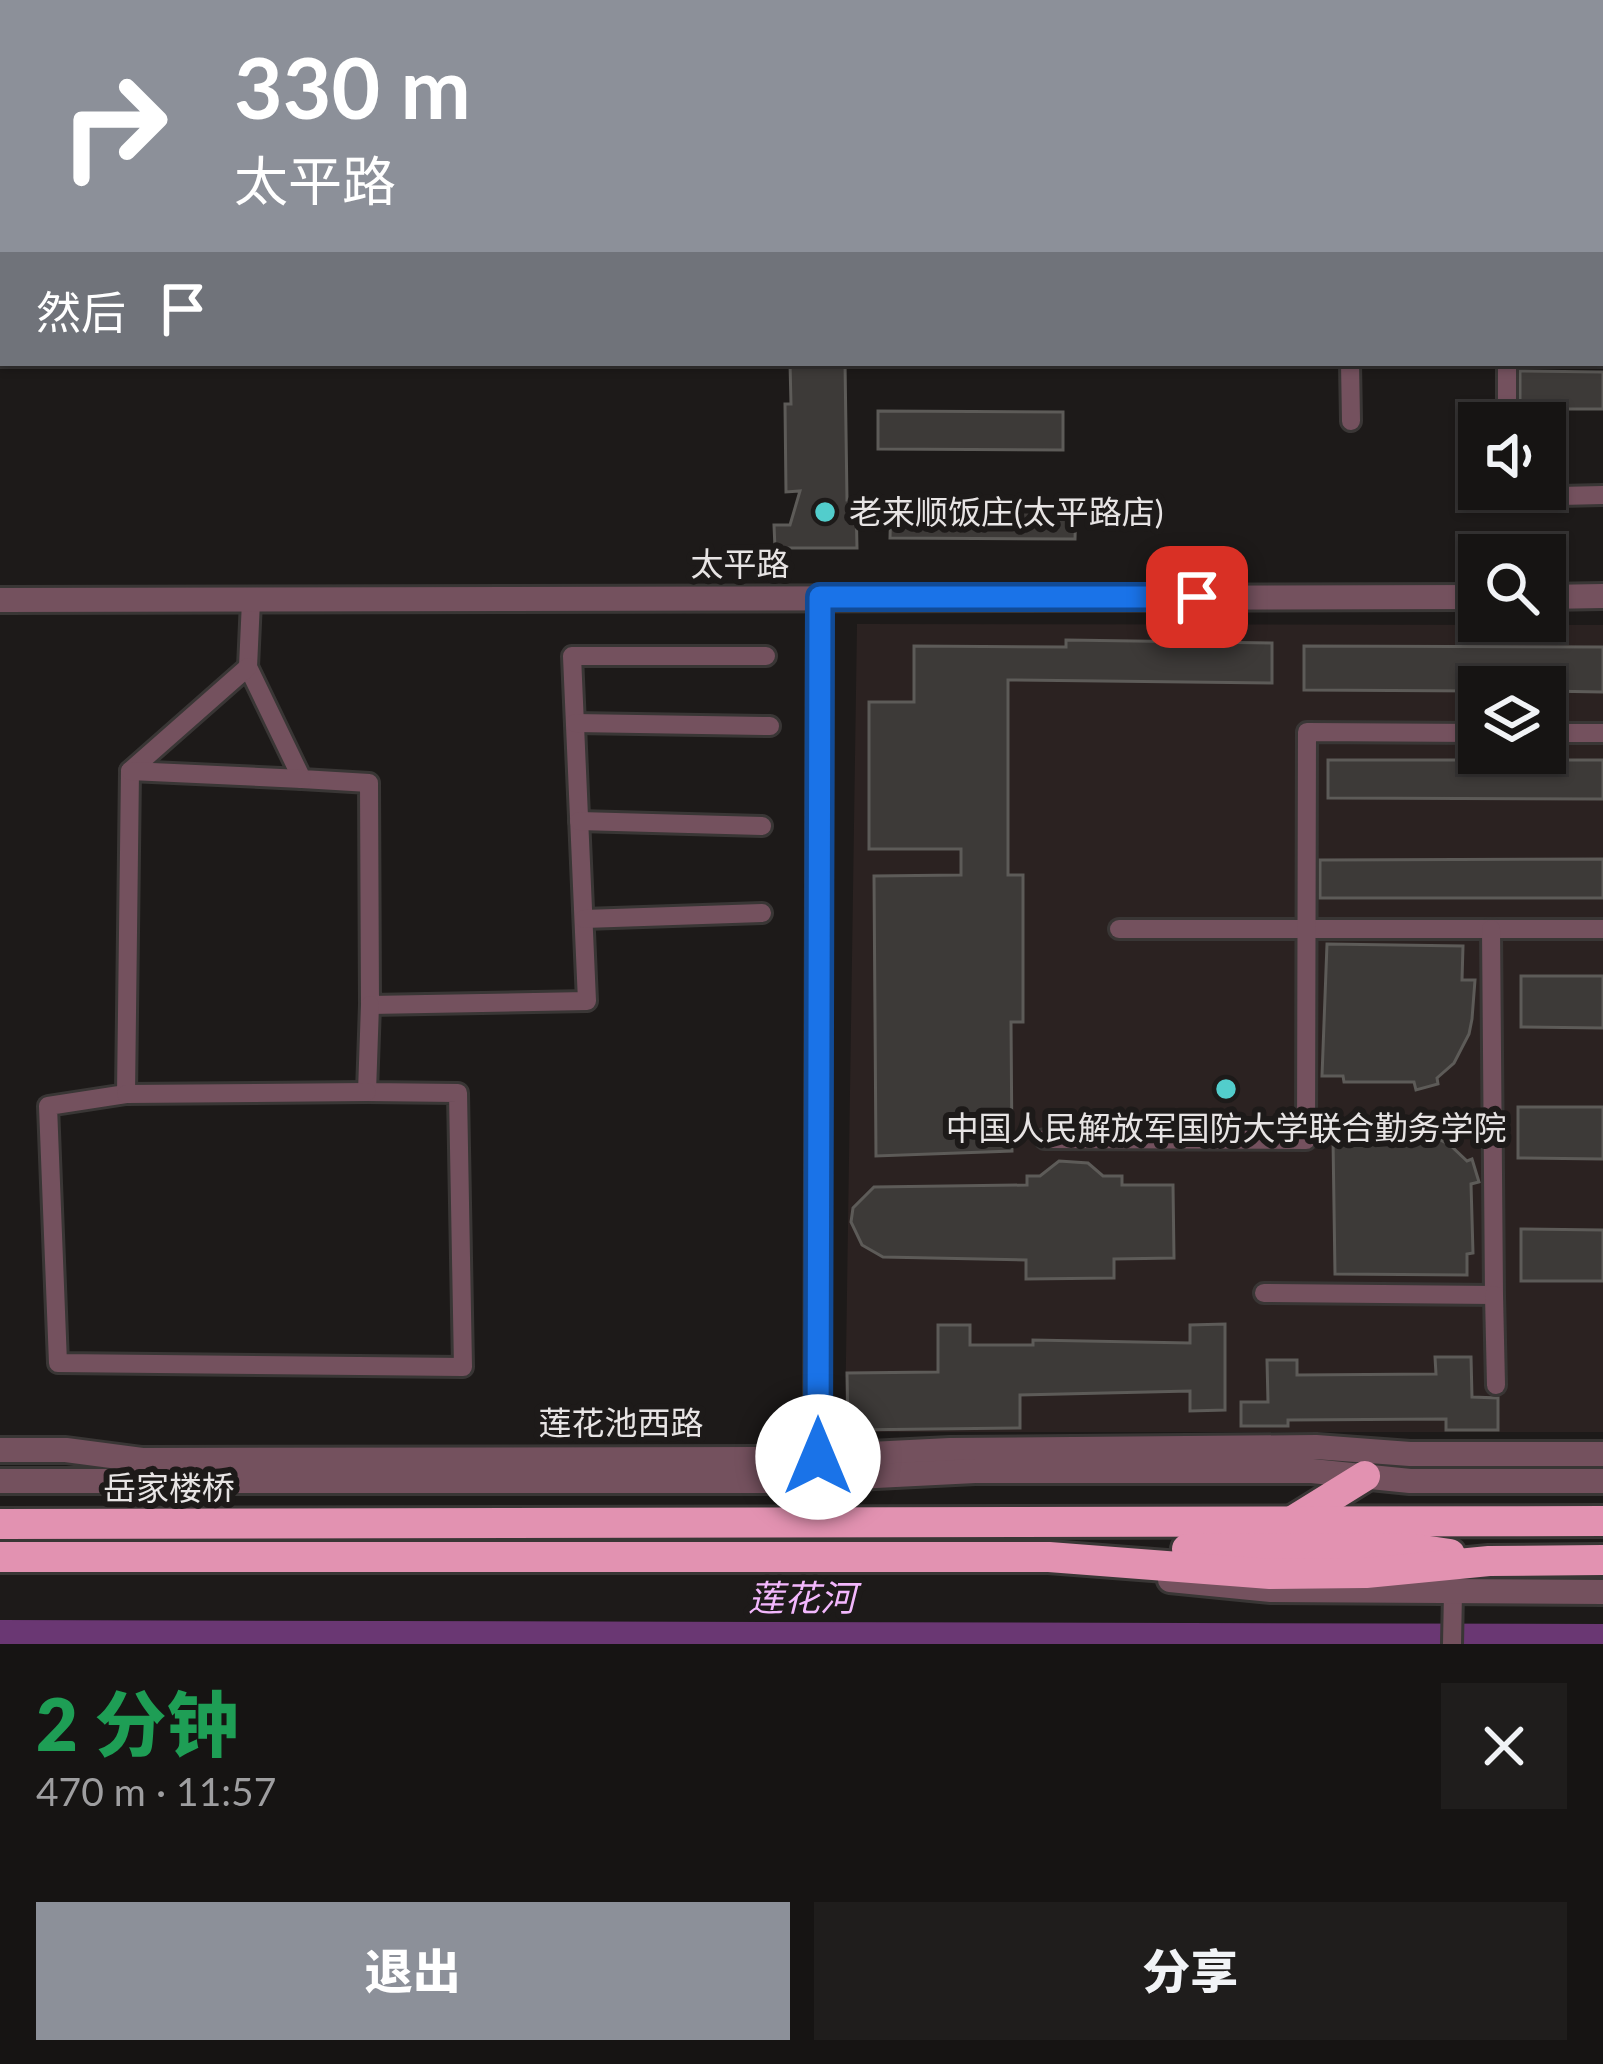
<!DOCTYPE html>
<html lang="zh">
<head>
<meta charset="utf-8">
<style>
  body { margin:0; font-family:Lato,"Noto Sans SC",sans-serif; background:#1f1d1c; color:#f1f3f6; height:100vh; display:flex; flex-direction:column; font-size:45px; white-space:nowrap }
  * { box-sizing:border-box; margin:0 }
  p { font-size:39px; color:#9e9ea0 }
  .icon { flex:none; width:66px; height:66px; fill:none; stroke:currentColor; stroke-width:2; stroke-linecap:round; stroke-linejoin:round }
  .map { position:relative; height:1644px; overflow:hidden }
  .panel { display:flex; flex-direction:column; background:#161413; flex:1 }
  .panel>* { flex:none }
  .guide { position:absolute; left:0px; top:0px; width:1605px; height:366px; box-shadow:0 3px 9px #0004,0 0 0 3px #353333; background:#8c9099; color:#fff; overflow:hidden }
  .buttons { position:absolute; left:1458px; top:402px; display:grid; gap:24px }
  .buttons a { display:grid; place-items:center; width:108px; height:108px; border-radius:0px; background:#161413; box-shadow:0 3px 9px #0004,0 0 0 3px #353333; font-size:60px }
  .pin { position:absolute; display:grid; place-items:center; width:102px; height:102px; color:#fff; margin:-51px; border-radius:24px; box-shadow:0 6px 18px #0006 }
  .me { position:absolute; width:132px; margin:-66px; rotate:0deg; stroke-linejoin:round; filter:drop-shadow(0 0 9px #0008) }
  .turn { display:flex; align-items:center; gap:42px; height:252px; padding:0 36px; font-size:54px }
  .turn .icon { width:156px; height:156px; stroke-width:2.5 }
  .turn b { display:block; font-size:84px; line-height:102px }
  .then { display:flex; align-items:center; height:114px; padding:0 36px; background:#0003; gap:24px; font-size:45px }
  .round { display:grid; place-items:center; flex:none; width:126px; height:126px; border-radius:0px; background:#1f1d1c }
  .overview { display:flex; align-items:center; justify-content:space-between; height:204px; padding:0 36px }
  h1 { font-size:72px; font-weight:800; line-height:90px; color:#1e9e55 }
  .cta { display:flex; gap:24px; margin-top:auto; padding:24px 36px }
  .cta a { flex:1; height:138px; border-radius:0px; background:#8c9099; color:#fff; font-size:48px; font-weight:800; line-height:138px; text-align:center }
  .cta a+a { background:#1f1d1c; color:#f1f3f6 }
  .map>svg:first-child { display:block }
  .built { fill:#2b2221; fill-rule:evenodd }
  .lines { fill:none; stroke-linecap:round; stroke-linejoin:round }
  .river { stroke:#6a3773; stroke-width:30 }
  .building { fill:#3d3a38; stroke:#5d5b58; stroke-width:3 }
  .minor-casing { stroke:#393635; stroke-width:24 }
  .tertiary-casing { stroke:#393635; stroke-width:30 }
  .trunk-casing { stroke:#393635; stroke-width:36 }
  .minor { stroke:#74515e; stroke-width:18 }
  .tertiary { stroke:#74515e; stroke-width:24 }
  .trunk { stroke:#e292b1; stroke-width:30 }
  .route-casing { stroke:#114b97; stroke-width:30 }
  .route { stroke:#1a73e8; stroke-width:21 }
  .poi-dot { fill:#52cdcc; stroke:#1d1a19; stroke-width:4.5 }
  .labels { text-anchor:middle; stroke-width:12; stroke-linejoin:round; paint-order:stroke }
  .poi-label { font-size:33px; fill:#e7e4e4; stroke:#1d1a19; text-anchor:start }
  .street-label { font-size:33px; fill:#e7e4e4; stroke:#1d1a19 }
  .water-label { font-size:36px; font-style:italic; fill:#f2b7fc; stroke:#1d1a19 }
</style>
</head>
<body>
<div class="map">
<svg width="1603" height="1644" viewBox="0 0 1603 1644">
  <rect width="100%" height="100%" fill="#1d1a19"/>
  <!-- built -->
  <path class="built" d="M 857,624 L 1603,625 L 1603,1432 L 860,1432 L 845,1425 ZM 1479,687 L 1545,687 L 1545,753 L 1479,753 Z"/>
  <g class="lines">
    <!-- river -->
    <path class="river" d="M 0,1635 L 1603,1639"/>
  </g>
  <!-- building -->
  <g class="building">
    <path d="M 790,363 L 845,363 L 847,500 L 856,500 L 857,548 L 775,548 L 774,525 L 790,525 L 800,491 L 786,492 L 785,404 L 791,404 Z"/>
    <path d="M 1520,371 L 1603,372 L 1603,409 L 1520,409 Z"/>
    <path d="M 878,411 L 1063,412 L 1063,450 L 878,449 Z"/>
    <path d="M 891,500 L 1076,501 L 1075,539 L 890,538 Z"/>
    <path d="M 1066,640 L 1272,643 L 1272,683 L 1008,680 L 1008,875 L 1023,875 L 1023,1022 L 1011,1022 L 1012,1151 L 876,1156 L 874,876 L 961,875 L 961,849 L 869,849 L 869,702 L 914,702 L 914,646 L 1066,647 Z"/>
    <path d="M 1304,646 L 1603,647 L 1603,692 L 1545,691 L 1545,687 L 1479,687 L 1479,691 L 1304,690 Z"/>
    <path d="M 1328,760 L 1603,760 L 1603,799 L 1328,798 Z"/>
    <path d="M 1603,859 L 1603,898 L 1320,898 L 1320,860 Z"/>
    <path d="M 1327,944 L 1463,946 L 1462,980 L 1475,980 L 1472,1019 L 1469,1034 L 1454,1063 L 1437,1078 L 1438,1084 L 1416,1090 L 1414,1082 L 1344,1082 L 1343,1076 L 1322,1076 Z"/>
    <path d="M 1521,976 L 1603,976 L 1603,1028 L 1521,1027 Z"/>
    <path d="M 1518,1107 L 1603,1107 L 1603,1159 L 1518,1158 Z"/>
    <path d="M 1387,1125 L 1421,1130 L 1450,1145 L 1467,1161 L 1472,1159 L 1479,1182 L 1471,1184 L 1473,1253 L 1467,1254 L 1467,1275 L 1335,1274 L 1333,1139 L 1367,1139 L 1367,1126 Z"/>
    <path d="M 1059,1161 L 1088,1163 L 1103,1176 L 1122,1176 L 1122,1185 L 1173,1185 L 1174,1258 L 1114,1259 L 1114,1278 L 1026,1279 L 1026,1260 L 883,1257 L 862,1245 L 851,1222 L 853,1208 L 874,1187 L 1027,1185 L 1027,1176 L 1040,1176 Z"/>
    <path d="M 1521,1229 L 1603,1230 L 1603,1281 L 1521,1281 Z"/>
    <path d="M 1225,1324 L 1225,1410 L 1190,1411 L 1190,1391 L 1020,1395 L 1020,1428 L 848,1430 L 847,1373 L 938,1372 L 938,1325 L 970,1325 L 970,1345 L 1033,1345 L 1033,1340 L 1190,1343 L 1190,1325 Z"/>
    <path d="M 1435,1357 L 1471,1357 L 1472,1397 L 1498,1398 L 1498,1430 L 1446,1430 L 1446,1419 L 1288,1420 L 1288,1426 L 1241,1426 L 1241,1402 L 1268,1402 L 1267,1360 L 1297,1360 L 1297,1375 L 1436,1374 Z"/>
  </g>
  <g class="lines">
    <!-- minor casing -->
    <g class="minor-casing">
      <g id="minor">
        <path d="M 1352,0 L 1352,3"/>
        <path d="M 1505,0 L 1505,3"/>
        <path d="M 1350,363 L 1351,421"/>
        <path d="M 1507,363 L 1507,423"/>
        <path d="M 1539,489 L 1560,496 L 1603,495"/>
        <path d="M 251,601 L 248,667 L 302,779 L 369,783 L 370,1005 L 587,1001 L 572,656 L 766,656"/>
        <path d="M 248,667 L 130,771 L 126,1094 L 48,1106 L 58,1363 L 463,1367 L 458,1093 L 367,1092 L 370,1005"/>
        <path d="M 575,723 L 770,726"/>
        <path d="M 1545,733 L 1603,733"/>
        <path d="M 130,771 L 302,779"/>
        <path d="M 579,821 L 762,826"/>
        <path d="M 584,919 L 762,913"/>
        <path d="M 1119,929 L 1603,929"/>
        <path d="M 126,1094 L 367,1092"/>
        <path d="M 1045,1139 L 1306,1140 L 1307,732 L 1479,733"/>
        <path d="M 1264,1293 L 1494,1295 L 1491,929"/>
        <path d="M 1494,1295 L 1496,1385"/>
        <path d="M 1452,1644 L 1453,1592"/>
      </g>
    </g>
    <!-- tertiary casing -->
    <g class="tertiary-casing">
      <g id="tertiary">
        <path d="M 1545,597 L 1603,596"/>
        <path d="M 0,600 L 1479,597"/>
        <path d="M 0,1450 L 66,1450 L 142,1460 L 770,1459 L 950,1450 L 1316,1447 L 1410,1454 L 1603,1454"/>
        <path d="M 817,1457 L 820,597"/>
        <path d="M 0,1481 L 776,1481 L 975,1471 L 1312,1471 L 1410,1481 L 1603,1481"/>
        <path d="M 1170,1580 L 1271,1590 L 1603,1592"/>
      </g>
    </g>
    <!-- trunk casing -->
    <g class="trunk-casing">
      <g id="trunk">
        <path d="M 1294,1520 L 1365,1476"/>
        <path d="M 0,1524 L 1603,1521"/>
        <path d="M 1187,1549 L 1409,1548 L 1450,1554"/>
        <path d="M 0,1557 L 1049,1557 L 1270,1574 L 1366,1573 L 1489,1561 L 1603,1560"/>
      </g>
    </g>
    <!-- minor -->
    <use href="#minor" class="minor"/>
    <!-- tertiary -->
    <use href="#tertiary" class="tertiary"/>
    <!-- trunk -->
    <use href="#trunk" class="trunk"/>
  </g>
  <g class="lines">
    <!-- route casing -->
    <g class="route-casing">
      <path id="route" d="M 818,1457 L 820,597 L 1197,597"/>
    </g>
    <!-- route -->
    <use href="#route" class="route"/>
  </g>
  <!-- markers -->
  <g class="poi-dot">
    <circle cx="825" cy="512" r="12"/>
    <circle cx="1226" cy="1089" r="12"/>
  </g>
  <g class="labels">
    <!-- poi labels -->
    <g class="poi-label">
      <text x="849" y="524">老来顺饭庄(太平路店)</text>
      <text x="1226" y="1140" text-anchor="middle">中国人民解放军国防大学联合勤务学院</text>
    </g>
    <!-- street labels -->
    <g class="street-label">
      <text x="740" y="576">太平路</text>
      <text x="621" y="1435">莲花池西路</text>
      <text x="169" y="1500">岳家楼桥</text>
    </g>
    <!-- water labels -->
    <g class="water-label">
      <text x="802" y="1611">莲花河</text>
    </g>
  </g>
</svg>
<div class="buttons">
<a><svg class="icon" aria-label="sound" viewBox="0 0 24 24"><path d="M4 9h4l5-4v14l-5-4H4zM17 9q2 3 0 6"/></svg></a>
<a><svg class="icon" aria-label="search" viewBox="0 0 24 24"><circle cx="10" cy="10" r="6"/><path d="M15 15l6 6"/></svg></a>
<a><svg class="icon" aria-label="layers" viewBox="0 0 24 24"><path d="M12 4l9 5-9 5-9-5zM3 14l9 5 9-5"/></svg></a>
</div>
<div class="pin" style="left:1197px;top:597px;background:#d93025"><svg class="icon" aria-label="arrive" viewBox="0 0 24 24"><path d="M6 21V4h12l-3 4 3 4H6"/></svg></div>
<svg class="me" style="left:818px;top:1457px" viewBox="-20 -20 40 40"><circle r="19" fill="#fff"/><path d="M0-13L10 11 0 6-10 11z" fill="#1a73e8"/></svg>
<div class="guide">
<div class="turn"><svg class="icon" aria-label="right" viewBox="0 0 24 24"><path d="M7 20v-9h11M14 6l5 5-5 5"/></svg><div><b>330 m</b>太平路</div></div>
<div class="then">然后<svg class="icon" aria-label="arrive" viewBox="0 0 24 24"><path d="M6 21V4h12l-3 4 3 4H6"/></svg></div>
</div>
</div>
<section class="panel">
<div class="overview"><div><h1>2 分钟</h1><p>470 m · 11:57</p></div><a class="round"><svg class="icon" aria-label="close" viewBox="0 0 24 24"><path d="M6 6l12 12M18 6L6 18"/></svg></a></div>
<div class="cta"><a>退出</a><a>分享</a></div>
</section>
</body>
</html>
